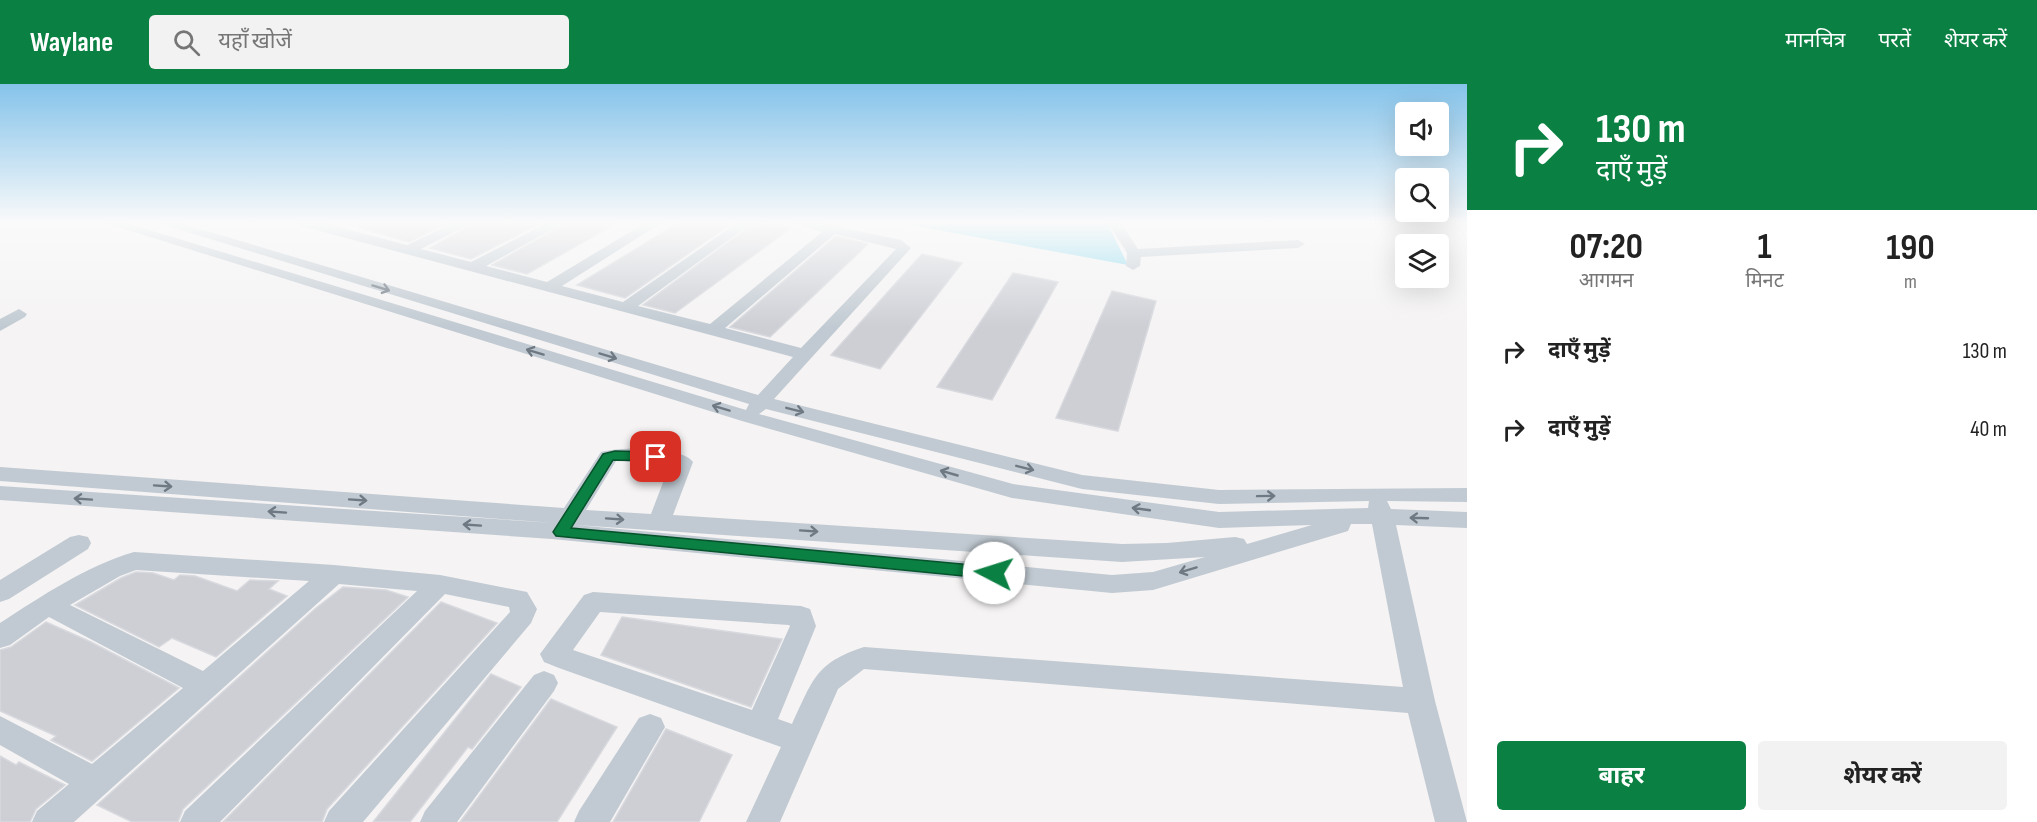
<!DOCTYPE html>
<html lang="hi">
<head>
<meta charset="utf-8">
<style>
  body { margin:0; font-family:"Sofia Sans Condensed","Noto Sans Devanagari",sans-serif; background:#f2f2f2; color:#222; height:100vh; display:flex; flex-direction:column; font-size:22px; white-space:nowrap }
  * { box-sizing:border-box; margin:0 }
  p { font-size:20px; color:#767676 }
  .icon { flex:none; width:33px; height:33px; fill:none; stroke:currentColor; stroke-width:2; stroke-linecap:round; stroke-linejoin:round }
  .map { position:relative; flex:1; overflow:hidden }
  .drawer { display:flex; flex-direction:column; background:#fff; width:570px }
  .drawer>* { flex:none }
  .top-card { background:#0b8043; color:#fff; overflow:hidden }
  .buttons { position:absolute; left:1395px; top:18px; display:grid; gap:12px }
  .buttons a { display:grid; place-items:center; width:54px; height:54px; border-radius:6px; background:#fff; box-shadow:0 6px 24px #0002; font-size:30px }
  .pin { position:absolute; display:grid; place-items:center; width:51px; height:51px; color:#fff; margin:-26px; border-radius:12px; box-shadow:0 3px 9px #0006 }
  .me { position:absolute; width:66px; margin:-33px; rotate:275deg; stroke-linejoin:round; filter:drop-shadow(0 0 4px #0008) }
  .turn { display:flex; align-items:center; gap:21px; height:126px; padding:0 30px; font-size:27px }
  .turn .icon { width:78px; height:78px; stroke-width:2.5 }
  .turn b { display:block; font-size:42px; line-height:51px }
  .eta { display:flex; justify-content:space-evenly; align-items:center; height:102px; text-align:center }
  .eta b { font-size:36px; font-weight:700; line-height:42px }
  .primary-button { display:flex; gap:12px; margin-top:auto; padding:12px 30px }
  .primary-button a { flex:1; height:69px; border-radius:6px; background:#0b8043; color:#fff; font-size:24px; font-weight:700; line-height:69px; text-align:center }
  .primary-button a+a { background:#f2f2f2; color:#222 }
  ul { padding:0; list-style:none }
  li { display:flex; align-items:center; gap:18px; height:78px; padding:0 30px }
  li div { flex:1 }
  li b { display:block; font-size:22px }
  li em { font-style:normal }
  header { display:flex; align-items:center; gap:36px; box-sizing:border-box; height:84px; padding:0 30px; background:#0b8043; color:#fff }
  header strong { font-size:28px }
  nav { display:flex; gap:33px; margin-inline-start:auto; font-size:21px }
  .search { width:420px; height:54px; background:#f2f2f2; display:flex; align-items:center; gap:15px; box-sizing:border-box; padding:0 21px; border-radius:6px; color:#767676; font-size:22px }
  main { display:flex; flex:1; min-height:0 }
  .map>svg:first-child { display:block }
  .water { fill:#90daee }
  .building { fill:#cdcfd5; stroke:#d7d9de; stroke-width:1.5 }
  .lines { fill:none; stroke-linecap:round; stroke-linejoin:round }
  .minor { fill:#c1cad2; fill-rule:evenodd }
  .oneway { stroke:#6e7983 }
  .route { fill:#0b8043; stroke:#07532c; stroke-width:1.5 }
</style>
</head>
<body>
<header>
<strong>Waylane</strong>
<div class="search"><svg class="icon" aria-label="search" viewBox="0 0 24 24"><circle cx="10" cy="10" r="6"/><path d="M15 15l6 6"/></svg>यहाँ खोजें</div>
<nav><a>मानचित्र</a><a>परतें</a><a>शेयर करें</a></nav>
</header>
<main>
<div class="map">
<svg width="1467" height="738" viewBox="0 0 1467 738">
  <rect width="100%" height="100%" fill="#f5f3f3"/>
  <!-- water -->
  <path class="water" d="M 899,139 L 1107,139 L 1128,181 Z"/>
  <!-- building -->
  <g class="building">
    <path d="M 360,139 L 448,139 L 409,158 L 360,144 Z"/>
    <path d="M 474,139 L 541,139 L 471,175 L 430,164 Z"/>
    <path d="M 566,139 L 617,139 L 527,190 L 492,181 Z"/>
    <path d="M 678,139 L 732,139 L 625,214 L 577,201 Z"/>
    <path d="M 754,139 L 769,139 L 791,144 L 675,229 L 643,221 Z"/>
    <path d="M 836,152 L 868,160 L 770,253 L 730,243 Z"/>
    <path d="M 922,170 L 962,179 L 880,285 L 831,271 Z"/>
    <path d="M 1013,189 L 1058,198 L 992,316 L 937,303 Z"/>
    <path d="M 1112,207 L 1156,217 L 1118,347 L 1056,334 Z"/>
    <path d="M 136,488 L 153,489 L 174,496 L 180,491 L 195,492 L 237,507 L 250,496 L 278,497 L 269,505 L 287,512 L 216,573 L 172,554 L 159,563 L 75,521 L 121,494 Z"/>
    <path d="M 343,503 L 386,506 L 408,513 L 183,725 L 178,738 L 132,738 L 97,721 L 316,524 Z"/>
    <path d="M 441,518 L 497,539 L 327,725 L 322,738 L 223,738 Z"/>
    <path d="M 622,533 L 782,555 L 751,623 L 601,571 Z"/>
    <path d="M 46,538 L 91,558 L 179,604 L 92,677 L 51,656 L 56,652 L 0,627 L 0,566 L 11,563 Z"/>
    <path d="M 491,590 L 521,603 L 472,665 L 468,663 L 410,738 L 373,738 Z"/>
    <path d="M 551,615 L 617,643 L 557,738 L 460,738 Z"/>
    <path d="M 666,645 L 732,671 L 699,738 L 613,738 Z"/>
    <path d="M 0,672 L 16,681 L 19,678 L 65,701 L 36,725 L 30,738 L 0,738 Z"/>
  </g>
  <g class="lines">
    <!-- minor -->
    <g class="minor">
      <path d="M 105,139 L 126,139 L 746,326 L 749,320 L 158,139 L 180,139 L 758,311 L 793,273 L 301,142 L 300,139 L 323,139 L 407,161 L 454,139 L 472,139 L 421,165 L 471,178 L 547,139 L 564,139 L 486,182 L 547,198 L 645,139 L 661,139 L 562,202 L 623,218 L 737,139 L 752,139 L 638,222 L 710,240 L 822,148 L 793,139 L 821,139 L 901,156 L 911,164 L 774,315 L 1082,391 L 1219,406 L 1467,404 L 1467,418 L 1387,417 L 1391,425 L 1467,428 L 1467,444 L 1396,441 L 1435,617 L 1467,738 L 1435,738 L 1408,629 L 864,585 L 838,605 L 780,738 L 746,738 L 781,663 L 559,584 L 544,578 L 540,570 L 584,511 L 593,508 L 801,522 L 810,525 L 816,542 L 778,635 L 792,640 C 813,596 815,579 864,563 L 1403,603 L 1372,440 L 1351,440 L 1348,447 L 1153,506 L 1112,509 L 552,455 L 0,416 L 0,402 L 554,439 L 0,397 L 0,383 L 564,424 L 601,368 C 619,363 681,361 693,378 L 673,431 L 1122,460 L 1167,459 L 1235,453 L 1244,455 L 1247,460 L 1312,441 L 1219,444 L 1012,414 L 742,337 ZM 835,150 L 896,165 L 801,264 L 725,244 ZM 766,325 L 1082,405 L 1219,420 L 1369,417 L 1368,424 L 1219,428 L 1013,400 L 759,330 ZM 616,377 L 670,380 L 651,430 L 586,426 ZM 576,441 L 1122,478 L 1205,473 L 1153,488 L 1112,491 ZM 600,528 L 789,541 L 790,542 L 752,626 L 573,566 Z"/>
      <path d="M 1108,139 L 1121,139 L 1138,165 L 1298,156 L 1305,160 L 1298,164 L 1141,173 L 1140,182 L 1133,186 L 1126,182 L 1127,169 Z"/>
      <path d="M 19,225 L 27,230 L 25,233 L 0,247 L 0,235 Z"/>
      <path d="M 79,451 L 88,453 L 91,459 L 88,465 L 9,515 L 0,518 L 0,496 L 70,453 Z"/>
      <path d="M 134,468 L 334,481 L 440,491 L 527,508 L 537,525 L 531,539 L 363,738 L 324,738 L 329,727 L 510,528 L 509,523 L 445,510 L 220,738 L 180,738 L 185,727 L 417,507 L 339,500 L 74,738 L 32,738 L 37,727 L 69,700 L 0,661 L 0,632 L 92,680 L 183,604 L 49,533 L 10,561 L 0,564 L 0,539 C 42,512 86,482 134,468 ZM 136,486 L 309,497 L 203,587 L 70,521 L 120,492 Z"/>
      <path d="M 544,587 L 554,591 L 558,599 L 554,607 L 457,738 L 420,738 L 425,727 L 534,591 Z"/>
      <path d="M 650,630 L 661,634 L 665,643 L 610,738 L 574,738 L 579,727 L 639,634 Z"/>
    </g>
  </g>
  <!-- one-way arrows -->
  <defs><path id="oneway-shaft" d="M-6 0H5M1.5-3L5.5 0L1.5 3" fill="none" stroke-width="1.6" stroke-linecap="round" stroke-linejoin="round" transform="scale(1.5)"/></defs>
  <g class="oneway">
    <use href="#oneway-shaft" transform="translate(381 204) rotate(17)"/>
    <use href="#oneway-shaft" transform="translate(535 268) rotate(-163)"/>
    <use href="#oneway-shaft" transform="translate(608 272) rotate(17)"/>
    <use href="#oneway-shaft" transform="translate(721 324) rotate(-163)"/>
    <use href="#oneway-shaft" transform="translate(795 326) rotate(14)"/>
    <use href="#oneway-shaft" transform="translate(1025 384) rotate(14)"/>
    <use href="#oneway-shaft" transform="translate(949 389) rotate(-164)"/>
    <use href="#oneway-shaft" transform="translate(163 402) rotate(4)"/>
    <use href="#oneway-shaft" transform="translate(1266 412) rotate(-1)"/>
    <use href="#oneway-shaft" transform="translate(83 415) rotate(-176)"/>
    <use href="#oneway-shaft" transform="translate(358 416) rotate(4)"/>
    <use href="#oneway-shaft" transform="translate(1141 425) rotate(-172)"/>
    <use href="#oneway-shaft" transform="translate(277 428) rotate(-176)"/>
    <use href="#oneway-shaft" transform="translate(1419 434) rotate(-178)"/>
    <use href="#oneway-shaft" transform="translate(615 435) rotate(4)"/>
    <use href="#oneway-shaft" transform="translate(472 441) rotate(-176)"/>
    <use href="#oneway-shaft" transform="translate(809 447) rotate(4)"/>
    <use href="#oneway-shaft" transform="translate(1188 486) rotate(163)"/>
  </g>
  <!-- sky -->
  <linearGradient id="sky" x2="0" y2="1"><stop stop-color="#85c3ea"/><stop offset="0.57" stop-color="#fafafa"/><stop offset="1" stop-color="#fafafa" stop-opacity="0"/></linearGradient>
  <rect width="1467" height="243" fill="url(#sky)"/>
  <!-- route -->
  <path class="route" d="M 615,367 L 656,368 L 663,373 L 656,377 L 613,376 L 571,444 L 994,483 L 1000,485 L 1003,489 L 1000,493 L 994,495 L 556,452 L 553,448 L 603,370 Z"/>
</svg>
<div class="buttons">
<a><svg class="icon" aria-label="sound" viewBox="0 0 24 24"><path d="M4 9h4l5-4v14l-5-4H4zM17 9q2 3 0 6"/></svg></a>
<a><svg class="icon" aria-label="search" viewBox="0 0 24 24"><circle cx="10" cy="10" r="6"/><path d="M15 15l6 6"/></svg></a>
<a><svg class="icon" aria-label="layers" viewBox="0 0 24 24"><path d="M12 4l9 5-9 5-9-5zM3 14l9 5 9-5"/></svg></a>
</div>
<div class="pin" style="left:656px;top:373px;background:#d93025"><svg class="icon" aria-label="arrive" viewBox="0 0 24 24"><path d="M6 21V4h12l-3 4 3 4H6"/></svg></div>
<svg class="me" style="left:994px;top:489px" viewBox="-20 -20 40 40"><circle r="19" fill="#fff"/><path d="M0-13L10 11 0 6-10 11z" fill="#0b8043"/></svg>
</div>
<section class="drawer">
<div class="top-card">
<div class="turn"><svg class="icon" aria-label="right" viewBox="0 0 24 24"><path d="M7 20v-9h11M14 6l5 5-5 5"/></svg><div><b>130 m</b>दाएँ मुड़ें</div></div>
</div>
<div class="eta">
<div><b>07:20</b><p>आगमन</p></div>
<div><b>1</b><p>मिनट</p></div>
<div><b>190</b><p>m</p></div>
</div>
<ul>
<li><svg class="icon" aria-label="right" viewBox="0 0 24 24"><path d="M7 20v-9h11M14 6l5 5-5 5"/></svg><div><b>दाएँ मुड़ें</b></div><em>130 m</em></li>
<li><svg class="icon" aria-label="right" viewBox="0 0 24 24"><path d="M7 20v-9h11M14 6l5 5-5 5"/></svg><div><b>दाएँ मुड़ें</b></div><em>40 m</em></li>
</ul>
<div class="primary-button"><a>बाहर</a><a>शेयर करें</a></div>
</section>
</main>
</body>
</html>
